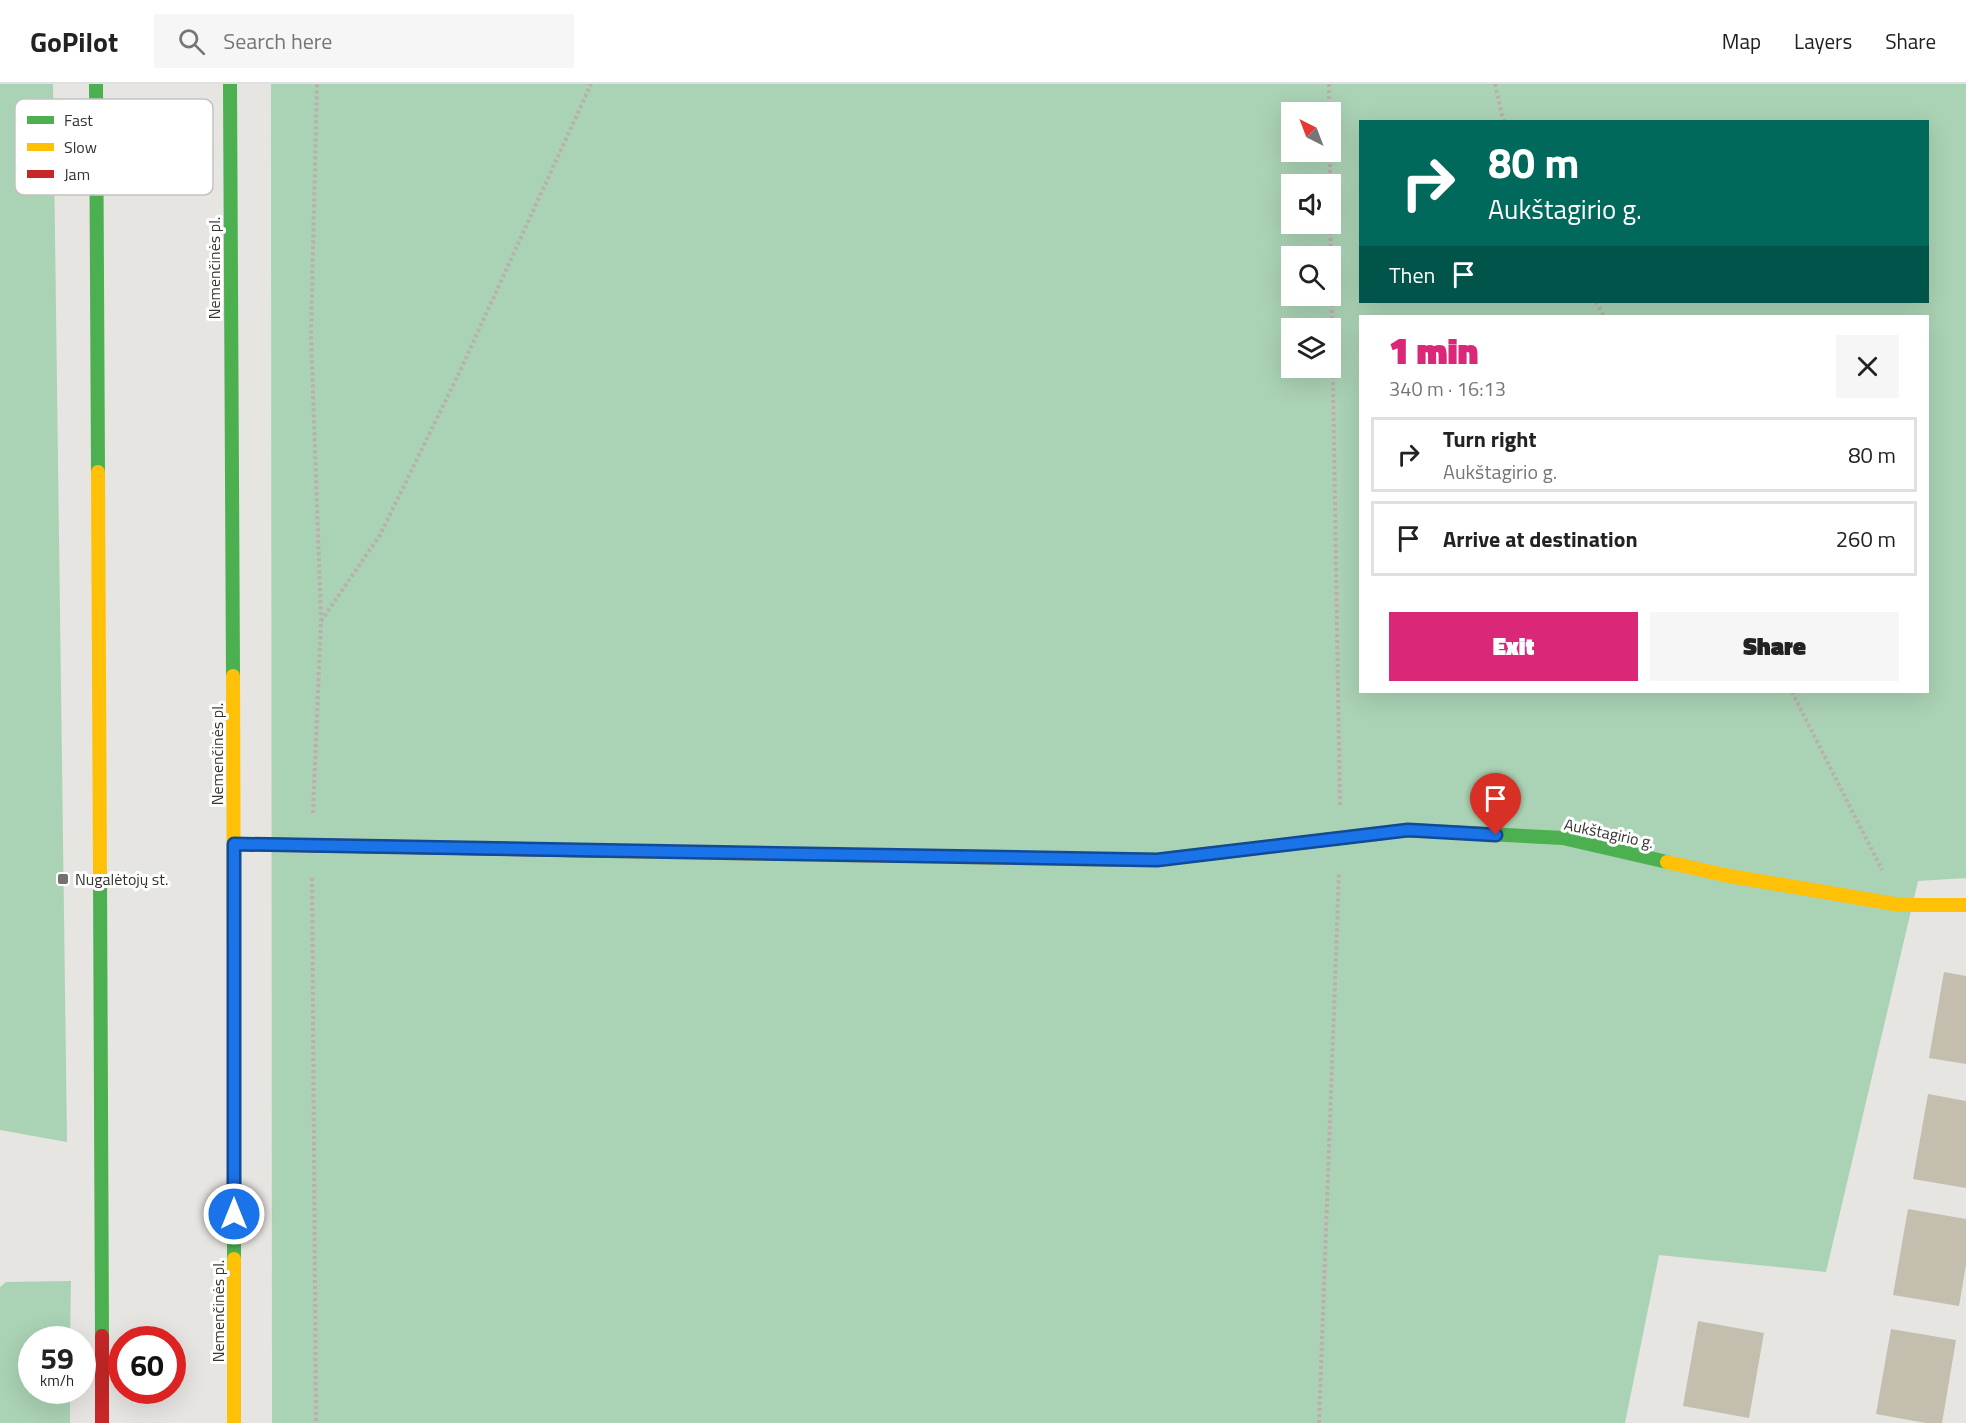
<!DOCTYPE html>
<html lang="en">
<head>
<meta charset="utf-8">
<style>
  body { margin:0; font-family:"Titillium Web",sans-serif; background:#f6f6f6; color:#222; height:100vh; display:flex; flex-direction:column; font-size:22px; white-space:nowrap }
  * { box-sizing:border-box; margin:0 }
  p { font-size:20px; color:#767676 }
  .icon { flex:none; width:33px; height:33px; fill:none; stroke:currentColor; stroke-width:2; stroke-linecap:round; stroke-linejoin:round }
  .map { position:relative; flex:1; overflow:hidden }
  .details { position:absolute; left:1359px; top:231px; width:570px; height:378px; display:flex; flex-direction:column; background:#fff; border-radius:0px; box-shadow:0 6px 24px #0002 }
  .details>* { flex:none }
  .top-card { position:absolute; left:1359px; top:36px; width:570px; height:183px; border-radius:0px; box-shadow:0 6px 24px #0002; background:#00695c; color:#fff; overflow:hidden }
  .needle { width:39px; rotate:318deg }
  .fabs { position:absolute; left:1281px; top:18px; display:grid; gap:12px }
  .fabs a { display:grid; place-items:center; width:60px; height:60px; border-radius:0px; background:#fff; box-shadow:0 6px 24px #0002; font-size:30px }
  .speed { position:absolute; left:18px; top:1242px; display:flex; gap:12px; font-size:30px; font-weight:700; text-align:center }
  .speed>* { display:grid; place-content:center; width:78px; height:78px; border-radius:50%; background:#fff; box-shadow:0 6px 24px #0002; line-height:1 }
  .speed small { font-size:15px; font-weight:400 }
  .speed .limit { border:9px solid #d22; background:#fff; color:#111 }
  .pin { position:absolute; display:grid; place-items:center; width:51px; height:51px; color:#fff; margin:-62px -26px; border-radius:50% 50% 50% 0; rotate:-45deg; box-shadow:0 0 6px #0007 }
  .pin .icon { rotate:45deg }
  .me { position:absolute; width:66px; margin:-33px; rotate:0deg; stroke-linejoin:round; filter:drop-shadow(0 0 4px #0008) }
  .turn { display:flex; align-items:center; gap:21px; height:126px; padding:0 30px; font-size:27px }
  .turn .icon { width:78px; height:78px; stroke-width:2.5 }
  .turn b { display:block; font-size:42px; line-height:51px }
  .then { display:flex; align-items:center; height:57px; padding:0 30px; background:#0003; gap:12px; font-size:22px }
  .round { display:grid; place-items:center; flex:none; width:63px; height:63px; border-radius:0px; background:#f6f6f6 }
  .headline { display:flex; align-items:center; justify-content:space-between; height:102px; padding:0 30px }
  h1 { font-size:36px; font-weight:800; line-height:45px; color:#db2777 }
  .action { display:flex; gap:12px; margin-top:auto; padding:12px 30px }
  .action a { flex:1; height:69px; border-radius:0px; background:#db2777; color:#fff; font-size:24px; font-weight:800; line-height:69px; text-align:center }
  .action a+a { background:#f6f6f6; color:#222 }
  ul { padding:0; list-style:none }
  li { display:flex; align-items:center; gap:18px; height:75px; margin:0 12px 9px; padding:0 18px; border:3px solid #e0e0e0; border-radius:0px }
  li div { flex:1 }
  li b { display:block; font-size:22px }
  li em { font-style:normal }
  header { display:flex; align-items:center; gap:36px; box-sizing:border-box; height:84px; padding:0 30px; background:#fff; border-bottom:2px solid #e0e0e0 }
  header strong { font-size:28px }
  nav { display:flex; gap:33px; margin-inline-start:auto; font-size:21px }
  .search { width:420px; height:54px; background:#f6f6f6; display:flex; align-items:center; gap:15px; box-sizing:border-box; padding:0 21px; border-radius:0px; color:#767676; font-size:22px }
  .map>svg:first-child { display:block }
  .forest { fill:#aad2b4; fill-rule:evenodd }
  .building { fill:#c3bead }
  .lines { fill:none; stroke-linecap:round; stroke-linejoin:round }
  .path { stroke:#baafad; stroke-width:4; stroke-dasharray:3 3; stroke-linecap:butt }
  .fast { stroke:#4caf50; stroke-width:14 }
  .slow { stroke:#ffc107; stroke-width:14 }
  .jam { stroke:#c62828; stroke-width:14 }
  .route-casing { stroke:#114b97; stroke-width:15 }
  .route { stroke:#1a73e8; stroke-width:10 }
  .poi-dot { fill:#73726f; stroke:#fff; stroke-width:2 }
  .labels { text-anchor:middle; stroke-width:6; stroke-linejoin:round; paint-order:stroke }
  .street-label { font-size:16px; fill:#353431; stroke:#fff }
  .poi-label { font-size:16px; fill:#353431; stroke:#fff; text-anchor:start }
  .key { fill:#fff; stroke:#c2c2c1; stroke-width:1.5 }
  .key-label { font-size:16px; fill:#353431 }
</style>
</head>
<body>
<header>
<strong>GoPilot</strong>
<div class="search"><svg class="icon" aria-label="search" viewBox="0 0 24 24"><circle cx="10" cy="10" r="6"/><path d="M15 15l6 6"/></svg>Search here</div>
<nav><a>Map</a><a>Layers</a><a>Share</a></nav>
</header>
<div class="map">
<svg width="1966" height="1339" viewBox="0 0 1966 1339">
  <rect width="100%" height="100%" fill="#e6e5e1"/>
  <!-- forest -->
  <g class="forest">
    <path d="M 0,0 L 53,0 L 67,1058 L 0,1046 Z"/>
    <path d="M 271,0 L 1966,0 L 1966,794 L 1918,797 L 1826,1188 L 1659,1171 L 1625,1339 L 272,1339 ZM 1292,28 L 1330,28 L 1330,68 L 1292,68 ZM 1360,38 L 1928,38 L 1928,218 L 1360,218 ZM 1292,100 L 1330,100 L 1330,140 L 1292,140 ZM 1292,172 L 1330,172 L 1330,212 L 1292,212 ZM 1360,232 L 1928,232 L 1928,608 L 1360,608 ZM 1292,244 L 1330,244 L 1330,284 L 1292,284 Z"/>
    <path d="M 71,1197 L 70,1255 L 32,1256 L 32,1306 L 70,1307 L 70,1339 L 0,1339 L 0,1203 L 6,1198 Z"/>
  </g>
  <!-- building -->
  <g class="building">
    <path d="M 1944,888 L 1966,892 L 1966,980 L 1929,974 Z"/>
    <path d="M 1928,1010 L 1966,1017 L 1966,1104 L 1913,1095 Z"/>
    <path d="M 1908,1125 L 1966,1135 L 1966,1181 L 1959,1222 L 1893,1211 Z"/>
    <path d="M 1698,1237 L 1764,1249 L 1749,1334 L 1683,1322 Z"/>
    <path d="M 1891,1245 L 1956,1256 L 1942,1339 L 1926,1339 L 1876,1330 Z"/>
  </g>
  <g class="lines">
    <!-- path -->
    <g class="path">
      <path d="M 1329,0 L 1329,28"/>
      <path d="M 1495,0 L 1502,31 L 1505,38"/>
      <path d="M 1330,68 L 1330,100"/>
      <path d="M 1330,124 L 1340,721"/>
      <path d="M 1596,218 L 1604,232"/>
      <path d="M 321,537 L 380,451 L 460,287 L 591,0"/>
      <path d="M 1792,608 L 1882,786"/>
      <path d="M 313,729 L 321,537 L 311,250 L 317,0"/>
      <path d="M 312,794 L 316,1339"/>
      <path d="M 1319,1339 L 1339,788"/>
    </g>
    <!-- fast -->
    <g class="fast">
      <path d="M 96,0 L 98,388"/>
      <path d="M 230,0 L 233,592"/>
      <path d="M 1075,775 L 1157,776 L 1408,746 L 1563,754 L 1667,778"/>
      <path d="M 100,791 L 102,1252"/>
      <path d="M 234,887 L 234,1175"/>
    </g>
    <!-- slow -->
    <g class="slow">
      <path d="M 98,388 L 100,791"/>
      <path d="M 233,592 L 234,887"/>
      <path d="M 612,767 L 1075,775"/>
      <path d="M 1667,778 L 1724,791 L 1900,821 L 1966,821"/>
      <path d="M 234,1175 L 234,1339"/>
    </g>
    <!-- jam -->
    <g class="jam">
      <path d="M 234,760 L 612,767"/>
      <path d="M 102,1252 L 102,1339"/>
    </g>
  </g>
  <g class="lines">
    <!-- route casing -->
    <g class="route-casing">
      <path id="route" d="M 234,1130 L 234,760 L 1157,776 L 1408,746 L 1496,751"/>
    </g>
    <!-- route -->
    <use href="#route" class="route"/>
  </g>
  <!-- markers -->
  <rect class="poi-dot" x="57" y="789" width="12" height="12" rx="3"/>
  <g class="labels">
    <!-- street labels -->
    <g class="street-label">
      <text transform="translate(214 184) rotate(-90)" y="6">Nemenčinės pl.</text>
      <text transform="translate(217 670) rotate(-90)" y="6">Nemenčinės pl.</text>
      <text transform="translate(1609 749) rotate(12)" y="6">Aukštagirio g.</text>
      <text transform="translate(218 1227) rotate(-90)" y="6">Nemenčinės pl.</text>
    </g>
    <!-- poi labels -->
    <g class="poi-label">
      <text x="75" y="801">Nugalėtojų st.</text>
    </g>
  </g>
  <!-- legend -->
  <rect x="15" y="15" width="198" height="96" rx="9" class="key"/>
  <rect x="27" y="32" width="27" height="8" fill="#4caf50"/>
  <rect x="27" y="59" width="27" height="8" fill="#ffc107"/>
  <rect x="27" y="86" width="27" height="8" fill="#c62828"/>
  <g class="key-label">
    <text x="64" y="42">Fast</text>
    <text x="64" y="69">Slow</text>
    <text x="64" y="96">Jam</text>
  </g>
</svg>
<div class="fabs">
<a><svg class="needle" viewBox="-14 -14 28 28"><path d="M0-13l5 13h-10z" fill="#e53935"/><path d="M0 13l5-13h-10z" fill="#767676"/></svg></a>
<a><svg class="icon" aria-label="sound" viewBox="0 0 24 24"><path d="M4 9h4l5-4v14l-5-4H4zM17 9q2 3 0 6"/></svg></a>
<a><svg class="icon" aria-label="search" viewBox="0 0 24 24"><circle cx="10" cy="10" r="6"/><path d="M15 15l6 6"/></svg></a>
<a><svg class="icon" aria-label="layers" viewBox="0 0 24 24"><path d="M12 4l9 5-9 5-9-5zM3 14l9 5 9-5"/></svg></a>
</div>
<div class="speed"><div>59<small>km/h</small></div><div class="limit">60</div></div>
<div class="pin" style="left:1496px;top:751px;background:#d93025"><svg class="icon" aria-label="arrive" viewBox="0 0 24 24"><path d="M6 21V4h12l-3 4 3 4H6"/></svg></div>
<svg class="me" style="left:234px;top:1130px" viewBox="-20 -20 40 40"><circle r="17" fill="#1a73e8" stroke="#fff" stroke-width="3"/><path d="M0-11L8 9 0 5-8 9z" fill="#fff"/></svg>
<div class="top-card">
<div class="turn"><svg class="icon" aria-label="right" viewBox="0 0 24 24"><path d="M7 20v-9h11M14 6l5 5-5 5"/></svg><div><b>80 m</b>Aukštagirio g.</div></div>
<div class="then">Then<svg class="icon" aria-label="arrive" viewBox="0 0 24 24"><path d="M6 21V4h12l-3 4 3 4H6"/></svg></div>
</div>
<section class="details">
<div class="headline"><div><h1>1 min</h1><p>340 m · 16:13</p></div><a class="round"><svg class="icon" aria-label="close" viewBox="0 0 24 24"><path d="M6 6l12 12M18 6L6 18"/></svg></a></div>
<ul>
<li><svg class="icon" aria-label="right" viewBox="0 0 24 24"><path d="M7 20v-9h11M14 6l5 5-5 5"/></svg><div><b>Turn right</b><p>Aukštagirio g.</p></div><em>80 m</em></li>
<li><svg class="icon" aria-label="arrive" viewBox="0 0 24 24"><path d="M6 21V4h12l-3 4 3 4H6"/></svg><div><b>Arrive at destination</b></div><em>260 m</em></li>
</ul>
<div class="action"><a>Exit</a><a>Share</a></div>
</section>
</div>
</body>
</html>
